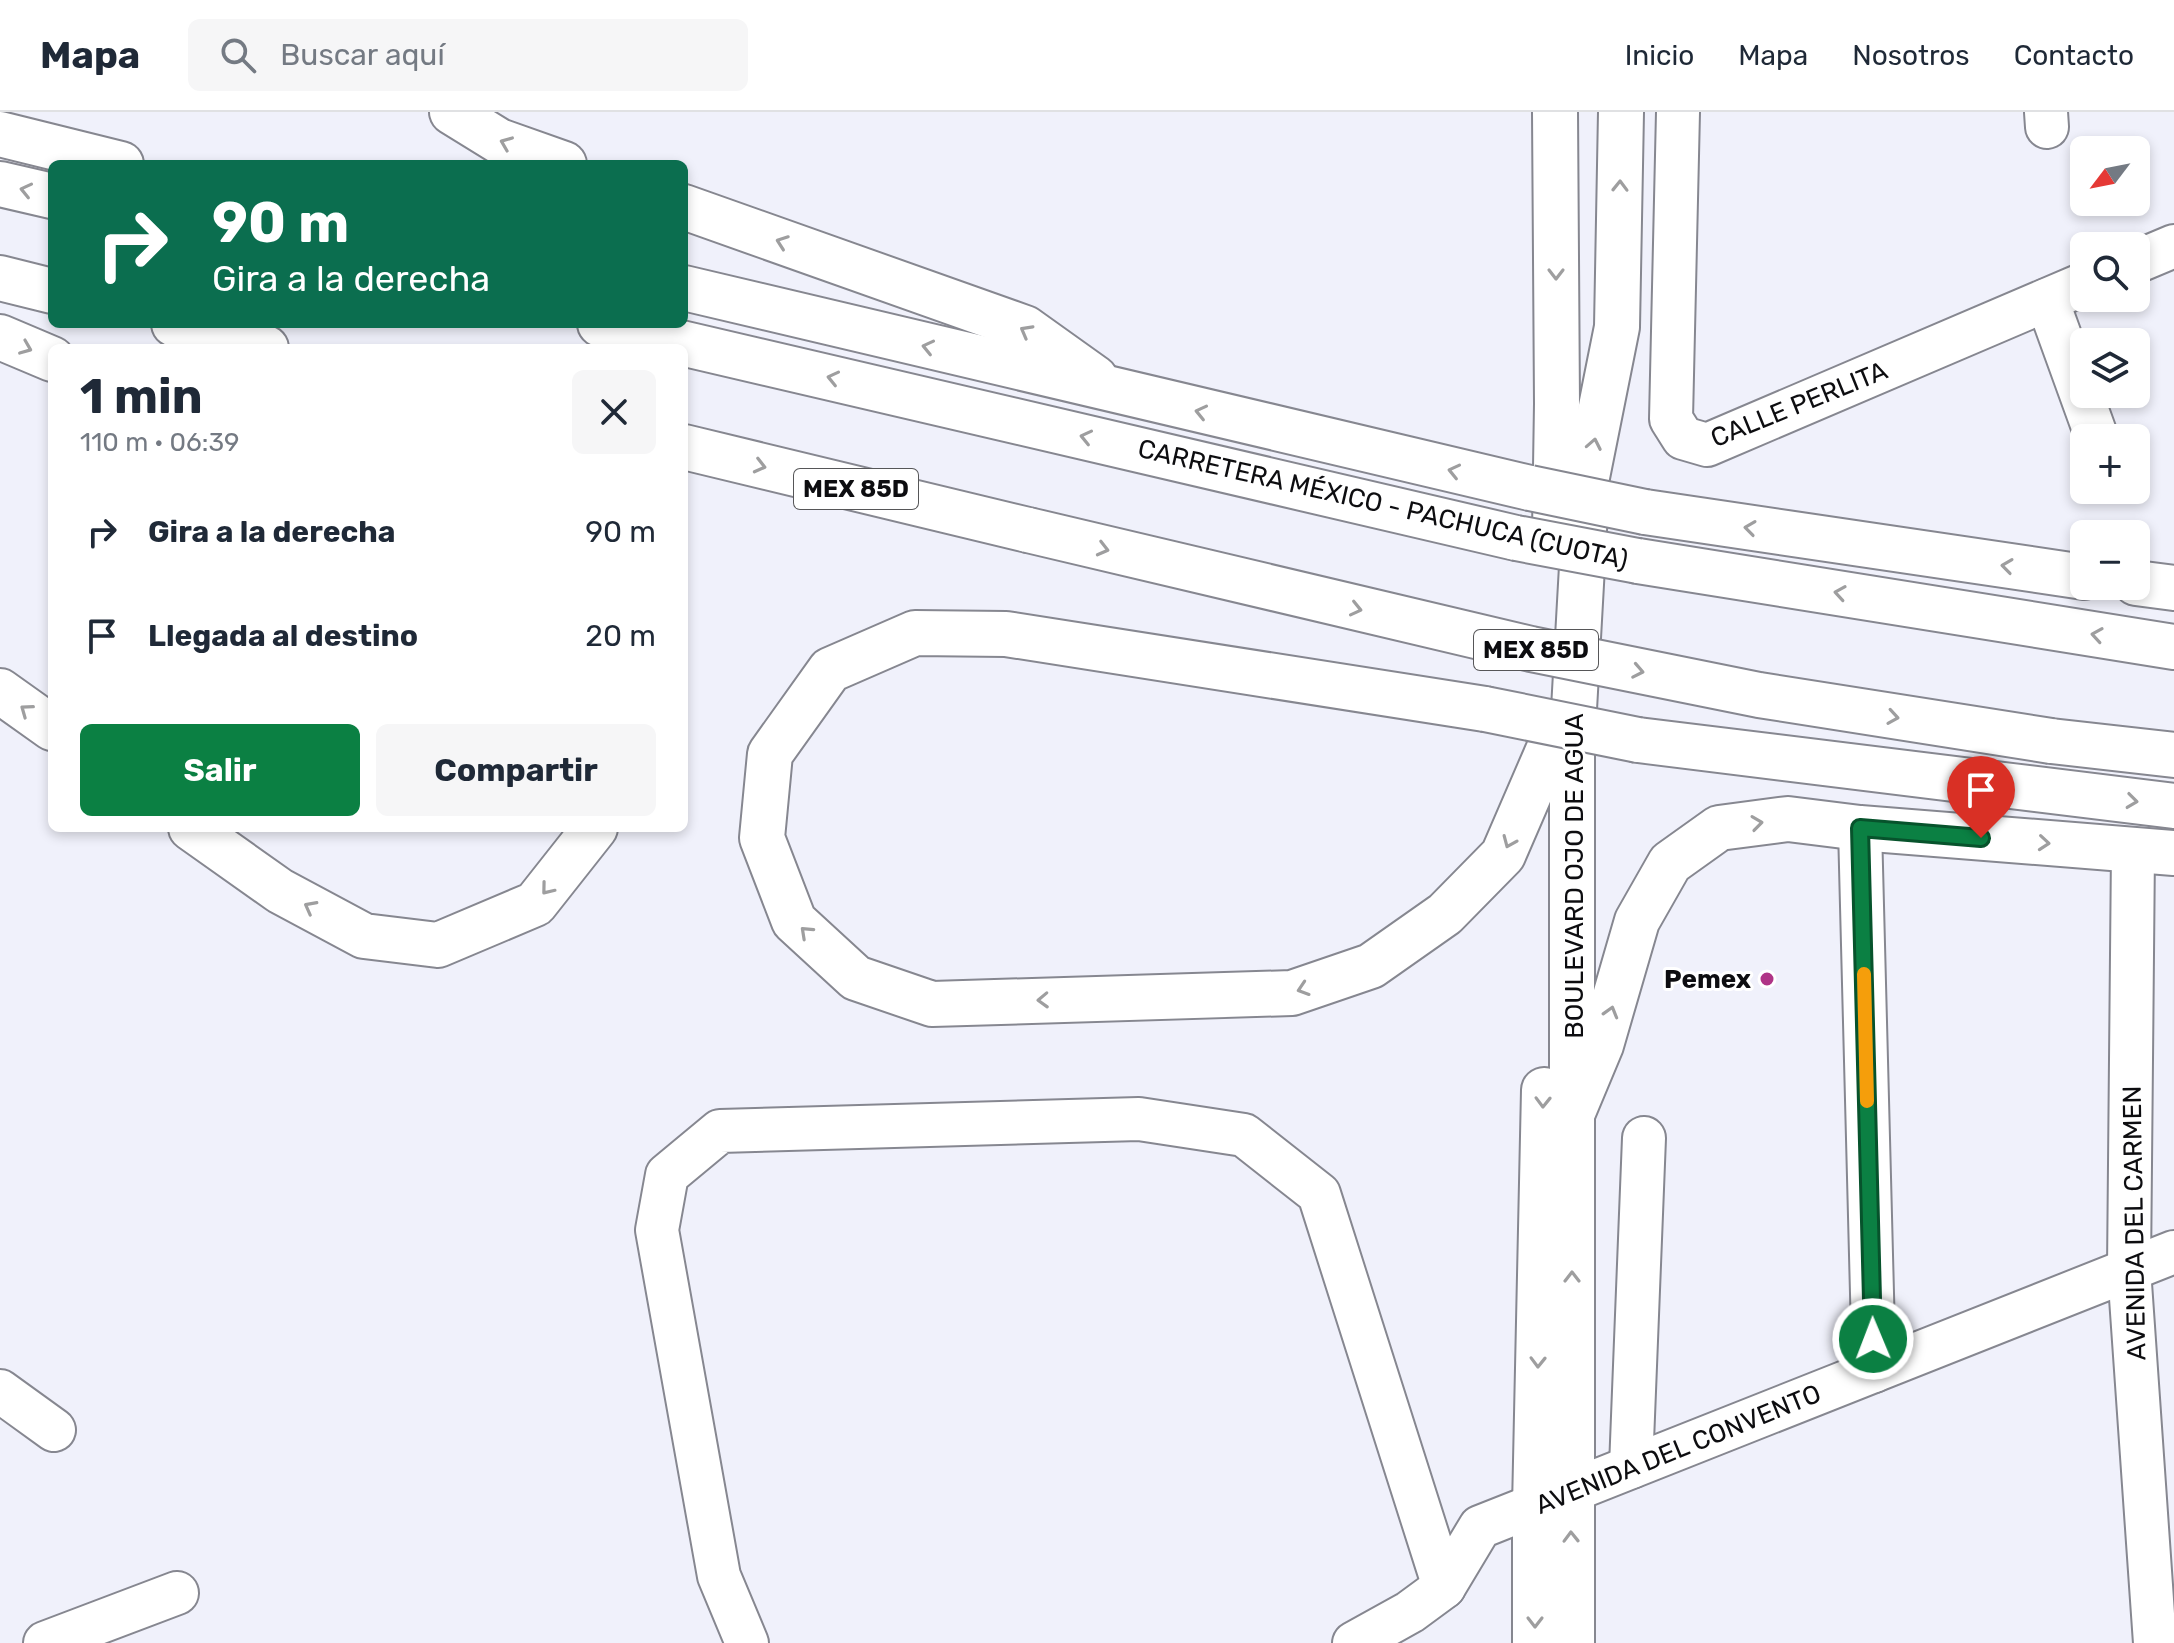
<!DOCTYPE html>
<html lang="es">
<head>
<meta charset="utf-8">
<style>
  body { margin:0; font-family:Rubik,sans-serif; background:#f6f6f7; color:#1f2937; height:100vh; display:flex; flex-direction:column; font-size:30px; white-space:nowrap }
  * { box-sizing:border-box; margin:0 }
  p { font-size:26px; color:#747a83 }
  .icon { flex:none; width:44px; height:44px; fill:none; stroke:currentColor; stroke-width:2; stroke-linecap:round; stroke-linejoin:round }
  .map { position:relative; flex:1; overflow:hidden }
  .details { position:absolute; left:48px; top:232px; width:640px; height:488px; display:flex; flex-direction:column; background:#fff; border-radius:12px; box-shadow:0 4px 12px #0003 }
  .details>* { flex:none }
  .guide { position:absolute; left:48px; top:48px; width:640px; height:168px; border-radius:12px; box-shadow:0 4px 12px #0003; background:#0b6e4f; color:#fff; overflow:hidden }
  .needle { width:52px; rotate:238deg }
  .controls { position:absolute; left:2070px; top:24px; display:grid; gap:16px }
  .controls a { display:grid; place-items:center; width:80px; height:80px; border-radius:12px; background:#fff; box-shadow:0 4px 12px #0003; font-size:40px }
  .pin { position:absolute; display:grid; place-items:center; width:68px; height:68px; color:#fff; margin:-82px -34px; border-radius:50% 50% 50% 0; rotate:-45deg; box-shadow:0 0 8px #0007 }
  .pin .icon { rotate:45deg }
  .me { position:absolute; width:88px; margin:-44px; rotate:359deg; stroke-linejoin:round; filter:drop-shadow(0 0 6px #0008) }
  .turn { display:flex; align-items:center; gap:28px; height:168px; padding:0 32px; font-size:36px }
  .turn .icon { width:104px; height:104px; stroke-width:2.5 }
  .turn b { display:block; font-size:56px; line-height:68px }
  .round { display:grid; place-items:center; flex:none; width:84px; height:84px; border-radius:12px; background:#f6f6f7 }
  .headline { display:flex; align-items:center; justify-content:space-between; height:136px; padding:0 32px }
  h1 { font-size:48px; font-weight:700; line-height:60px }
  .cta { display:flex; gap:16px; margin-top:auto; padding:16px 32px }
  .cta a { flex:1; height:92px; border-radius:12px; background:#0b8043; color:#fff; font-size:32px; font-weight:700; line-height:92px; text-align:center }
  .cta a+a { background:#f6f6f7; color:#1f2937 }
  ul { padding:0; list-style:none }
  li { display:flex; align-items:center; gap:24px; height:104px; padding:0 32px }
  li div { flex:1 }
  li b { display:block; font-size:30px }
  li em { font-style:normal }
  header { display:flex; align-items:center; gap:48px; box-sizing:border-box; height:112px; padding:0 40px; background:#fff; border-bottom:2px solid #e0e1e3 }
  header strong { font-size:38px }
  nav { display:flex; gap:44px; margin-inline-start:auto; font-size:28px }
  .search { width:560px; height:72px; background:#f6f6f7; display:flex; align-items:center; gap:20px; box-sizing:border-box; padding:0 28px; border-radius:12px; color:#747a83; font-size:30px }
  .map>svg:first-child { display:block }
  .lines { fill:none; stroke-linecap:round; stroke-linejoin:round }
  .minor-casing { stroke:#868790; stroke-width:46 }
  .major-casing { stroke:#868790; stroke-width:48 }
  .highway-casing { stroke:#868790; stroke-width:48 }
  .minor { stroke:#fff; stroke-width:42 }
  .major { stroke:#fff; stroke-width:44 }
  .highway { stroke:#fff; stroke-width:44 }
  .highway-bridge-casing { stroke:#868790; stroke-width:48; stroke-linecap:butt }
  .highway-bridge { stroke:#fff; stroke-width:44 }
  .oneway { stroke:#9e9e9f }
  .route-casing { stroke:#07532c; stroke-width:20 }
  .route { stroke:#0b8043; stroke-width:14 }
  .slow { stroke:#f59e0b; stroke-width:14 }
  .poi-dot { fill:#af3486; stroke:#fff; stroke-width:3 }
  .labels { text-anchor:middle; stroke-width:6; stroke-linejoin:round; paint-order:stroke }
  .shield { fill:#fff; stroke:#565658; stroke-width:2 }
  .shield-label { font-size:24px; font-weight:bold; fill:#0d0d10 }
  .street-label { font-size:26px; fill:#0d0d10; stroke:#fff }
  .poi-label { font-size:26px; font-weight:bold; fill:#0d0d10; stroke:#fff; text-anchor:end }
</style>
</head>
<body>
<header>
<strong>Mapa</strong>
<div class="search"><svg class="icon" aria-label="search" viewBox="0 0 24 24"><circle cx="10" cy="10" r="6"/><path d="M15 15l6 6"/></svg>Buscar aquí</div>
<nav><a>Inicio</a><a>Mapa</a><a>Nosotros</a><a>Contacto</a></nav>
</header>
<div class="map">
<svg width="2174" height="1531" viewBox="0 0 2174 1531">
  <rect width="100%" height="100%" fill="#f0f1fb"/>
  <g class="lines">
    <!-- minor casing -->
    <g class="minor-casing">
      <g id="minor">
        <path d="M 1678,0 L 1671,307 L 1683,326 L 1707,333 L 2084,172"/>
        <path d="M 2046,0 L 2047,15"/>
        <path d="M 2136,150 L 2174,134"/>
        <path d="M 2047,188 L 2097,326"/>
        <path d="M 1860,716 L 1874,1259"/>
        <path d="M 2133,738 L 2129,1157 L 2155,1531"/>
        <path d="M 0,1279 L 54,1318"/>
        <path d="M 1631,1355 L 1644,1026"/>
        <path d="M 45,1531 L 177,1481"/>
        <path d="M 747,1531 L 719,1464 L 657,1118 L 667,1063 L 720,1019 L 1139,1007 L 1244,1023 L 1319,1082 L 1444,1475"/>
        <path d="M 1354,1531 L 1410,1500 L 1444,1475 L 1480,1415 L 2174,1140"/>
      </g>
    </g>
    <!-- major casing -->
    <g class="major-casing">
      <g id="major">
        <path d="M 1555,0 L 1557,292 L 1555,418"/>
        <path d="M 1535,1531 L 1535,1395 L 1544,978"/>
        <path d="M 1572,1531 L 1572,633 L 1587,365 L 1617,215 L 1621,0"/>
      </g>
    </g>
    <!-- highway casing -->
    <g class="highway-casing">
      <g id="highway">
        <path d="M 452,0 L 499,29 L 564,52"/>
        <path d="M 0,22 L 121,52"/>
        <path d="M 0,72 L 52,84"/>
        <path d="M 684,95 L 1025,216 L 1095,266"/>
        <path d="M 0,166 L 52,179"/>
        <path d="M 684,176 L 1530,376"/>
        <path d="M 174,212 L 266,236"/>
        <path d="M 600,212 L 1516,426"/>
        <path d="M 0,225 L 52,247"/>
        <path d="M 684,335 L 1028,418"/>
        <path d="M 1645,400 L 2084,465"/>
        <path d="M 1638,449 L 2174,535"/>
        <path d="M 2136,471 L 2174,476"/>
        <path d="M 0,579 L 52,616"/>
        <path d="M 1485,597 L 1006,522 L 915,521 L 830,558 L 770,642 L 762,726 L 794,809 L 856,866 L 932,892 L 1292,881 L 1371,854 L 1445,802 L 1503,743 L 1551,632"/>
        <path d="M 1638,628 L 2174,694"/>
        <path d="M 2051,629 L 2174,643"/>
        <path d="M 191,716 L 280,779 L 364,824 L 438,833 L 535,792 L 595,716"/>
        <path d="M 1573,1000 L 1601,933 L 1637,809 L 1670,751 L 1719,716 L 1788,707 L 1860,716 L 2174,741"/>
      </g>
    </g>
    <!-- minor -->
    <use href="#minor" class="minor"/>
    <!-- major -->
    <use href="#major" class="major"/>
    <!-- highway -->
    <use href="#highway" class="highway"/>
    <!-- highway-bridge casing -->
    <g class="highway-bridge-casing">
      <g id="highway-bridge">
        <path d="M 1530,376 L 1645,400"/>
        <path d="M 1028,418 L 1531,537 L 1759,583 L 2051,629"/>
        <path d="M 1516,426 L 1638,449"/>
        <path d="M 1485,597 L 1638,628"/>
      </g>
    </g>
    <!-- highway-bridge -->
    <use href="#highway-bridge" class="highway-bridge"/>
  </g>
  <!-- one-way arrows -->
  <defs><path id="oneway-chevron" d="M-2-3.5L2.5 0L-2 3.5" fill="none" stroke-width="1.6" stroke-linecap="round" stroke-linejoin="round" transform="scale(2)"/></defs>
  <g class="oneway">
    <use href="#oneway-chevron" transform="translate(506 31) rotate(-158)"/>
    <use href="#oneway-chevron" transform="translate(1620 74) rotate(-89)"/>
    <use href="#oneway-chevron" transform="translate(26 78) rotate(-167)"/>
    <use href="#oneway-chevron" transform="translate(782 130) rotate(-160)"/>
    <use href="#oneway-chevron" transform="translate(1556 162) rotate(90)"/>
    <use href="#oneway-chevron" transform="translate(1026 219) rotate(-151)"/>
    <use href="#oneway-chevron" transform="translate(928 235) rotate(-167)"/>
    <use href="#oneway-chevron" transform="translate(26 236) rotate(22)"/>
    <use href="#oneway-chevron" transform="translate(833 266) rotate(-167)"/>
    <use href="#oneway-chevron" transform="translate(1201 300) rotate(-167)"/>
    <use href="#oneway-chevron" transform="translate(1086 325) rotate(-167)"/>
    <use href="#oneway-chevron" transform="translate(1594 332) rotate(-79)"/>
    <use href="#oneway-chevron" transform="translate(760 354) rotate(14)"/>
    <use href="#oneway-chevron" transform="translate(1454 359) rotate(-167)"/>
    <use href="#oneway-chevron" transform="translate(1750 416) rotate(-172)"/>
    <use href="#oneway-chevron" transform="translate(1103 437) rotate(14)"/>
    <use href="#oneway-chevron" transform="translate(2007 454) rotate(-172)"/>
    <use href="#oneway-chevron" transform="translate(1840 481) rotate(-171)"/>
    <use href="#oneway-chevron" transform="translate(1356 497) rotate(13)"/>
    <use href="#oneway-chevron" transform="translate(2097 523) rotate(-171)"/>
    <use href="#oneway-chevron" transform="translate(1638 559) rotate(11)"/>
    <use href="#oneway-chevron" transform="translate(26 598) rotate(-144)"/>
    <use href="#oneway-chevron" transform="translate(1893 605) rotate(9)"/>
    <use href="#oneway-chevron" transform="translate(2132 689) rotate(7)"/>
    <use href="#oneway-chevron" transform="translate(1757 711) rotate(-8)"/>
    <use href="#oneway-chevron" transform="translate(1509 730) rotate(113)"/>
    <use href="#oneway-chevron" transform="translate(2044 731) rotate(5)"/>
    <use href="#oneway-chevron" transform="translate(547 777) rotate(129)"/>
    <use href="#oneway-chevron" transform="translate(310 795) rotate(-152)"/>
    <use href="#oneway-chevron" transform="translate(806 820) rotate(-137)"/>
    <use href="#oneway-chevron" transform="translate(1303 877) rotate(162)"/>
    <use href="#oneway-chevron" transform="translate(1043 888) rotate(178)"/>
    <use href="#oneway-chevron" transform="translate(1611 900) rotate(-74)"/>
    <use href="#oneway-chevron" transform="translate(1543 990) rotate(91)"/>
    <use href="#oneway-chevron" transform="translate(1572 1165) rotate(-90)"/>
    <use href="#oneway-chevron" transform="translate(1538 1250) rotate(91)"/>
    <use href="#oneway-chevron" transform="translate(1571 1425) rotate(-91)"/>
    <use href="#oneway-chevron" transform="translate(1535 1510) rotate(90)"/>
  </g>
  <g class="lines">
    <!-- route casing -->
    <g class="route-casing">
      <path id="route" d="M 1873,1227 L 1860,716 L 1981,726"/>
    </g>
    <!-- route -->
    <use href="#route" class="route"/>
    <!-- slow -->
    <path class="slow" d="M 1864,862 L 1867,989"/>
  </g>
  <!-- markers -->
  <circle class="poi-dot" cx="1767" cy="867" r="8"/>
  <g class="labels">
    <!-- shield labels -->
    <g class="shield">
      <rect x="794" y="357" width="124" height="40" rx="6"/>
      <rect x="1474" y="518" width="124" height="40" rx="6"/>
    </g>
    <g class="shield-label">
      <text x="856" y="385">MEX 85D</text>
      <text x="1536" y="546">MEX 85D</text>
    </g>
    <!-- street labels -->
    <g class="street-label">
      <text transform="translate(1799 292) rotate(-22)" y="9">CALLE PERLITA</text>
      <text transform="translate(1383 392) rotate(13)" y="9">CARRETERA MÉXICO - PACHUCA (CUOTA)</text>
      <text transform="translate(1574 764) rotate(-90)" y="9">BOULEVARD OJO DE AGUA</text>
      <text transform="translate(2134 1111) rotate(-91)" y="9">AVENIDA DEL CARMEN</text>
      <text transform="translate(1678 1337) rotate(-22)" y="9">AVENIDA DEL CONVENTO</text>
    </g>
    <!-- poi labels -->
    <g class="poi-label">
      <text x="1751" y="876">Pemex</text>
    </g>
  </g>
</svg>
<div class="controls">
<a><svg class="needle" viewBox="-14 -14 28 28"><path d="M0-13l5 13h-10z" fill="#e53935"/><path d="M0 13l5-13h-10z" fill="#747a83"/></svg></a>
<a><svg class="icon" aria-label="search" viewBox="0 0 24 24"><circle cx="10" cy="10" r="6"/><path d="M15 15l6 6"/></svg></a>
<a><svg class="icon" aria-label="layers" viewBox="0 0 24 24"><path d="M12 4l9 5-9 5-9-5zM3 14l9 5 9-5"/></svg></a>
<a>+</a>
<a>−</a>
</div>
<div class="pin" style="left:1981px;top:726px;background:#d93025"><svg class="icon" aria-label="arrive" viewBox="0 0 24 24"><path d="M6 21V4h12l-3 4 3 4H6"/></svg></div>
<svg class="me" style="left:1873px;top:1227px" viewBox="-20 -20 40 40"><circle r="17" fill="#0b8043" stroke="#fff" stroke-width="3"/><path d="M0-11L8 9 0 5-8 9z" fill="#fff"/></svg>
<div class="guide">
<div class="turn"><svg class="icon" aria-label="right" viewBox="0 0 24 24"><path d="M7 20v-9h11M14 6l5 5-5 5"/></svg><div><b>90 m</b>Gira a la derecha</div></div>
</div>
<section class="details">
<div class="headline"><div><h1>1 min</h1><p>110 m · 06:39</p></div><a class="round"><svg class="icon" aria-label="close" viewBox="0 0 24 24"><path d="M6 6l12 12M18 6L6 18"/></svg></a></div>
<ul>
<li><svg class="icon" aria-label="right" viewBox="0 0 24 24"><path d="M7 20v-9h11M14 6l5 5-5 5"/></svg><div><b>Gira a la derecha</b></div><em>90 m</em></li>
<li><svg class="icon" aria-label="arrive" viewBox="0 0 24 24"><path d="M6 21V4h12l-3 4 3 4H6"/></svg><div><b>Llegada al destino</b></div><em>20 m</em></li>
</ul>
<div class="cta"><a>Salir</a><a>Compartir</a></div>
</section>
</div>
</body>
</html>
